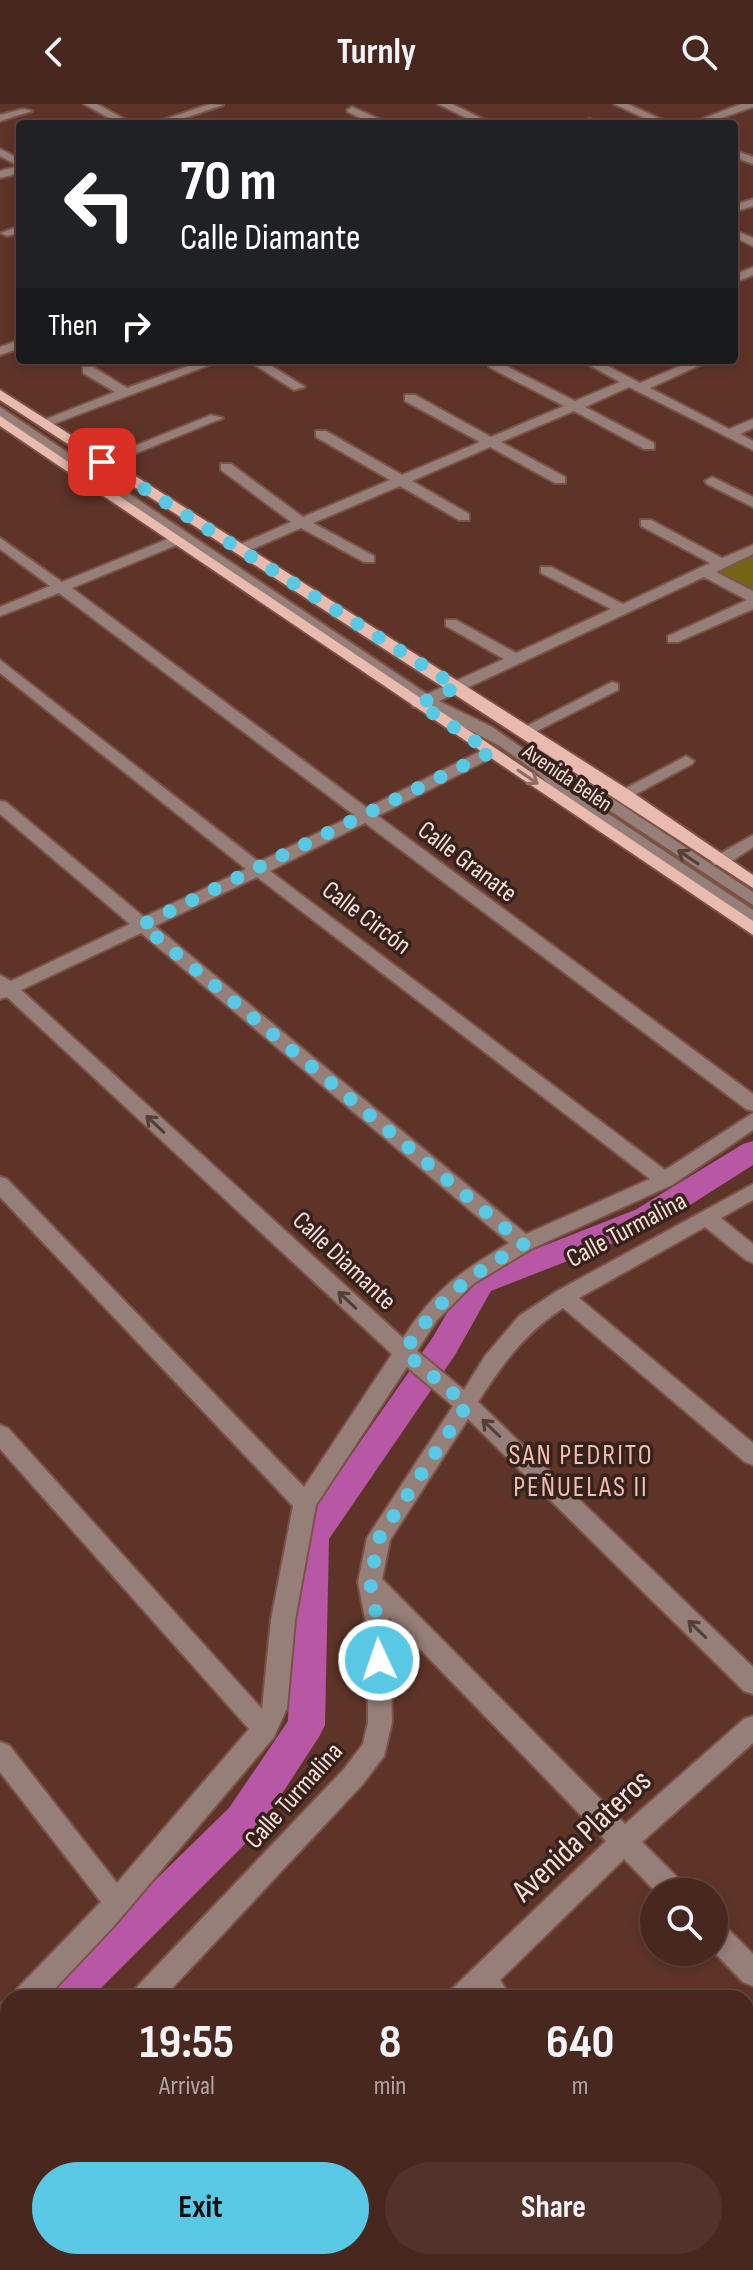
<!DOCTYPE html>
<html lang="en">
<head>
<meta charset="utf-8">
<style>
  body { margin:0; font-family:"Sofia Sans Condensed",sans-serif; background:#51332b; color:#f1f3f6; height:100vh; display:flex; flex-direction:column; font-size:30px; white-space:nowrap }
  * { box-sizing:border-box; margin:0 }
  p { font-size:26px; color:#b0a5a4 }
  .icon { flex:none; width:44px; height:44px; fill:none; stroke:currentColor; stroke-width:2; stroke-linecap:round; stroke-linejoin:round }
  .map { position:relative; flex:1; overflow:hidden }
  .details { position:absolute; left:0px; top:1886px; width:754px; height:280px; display:flex; flex-direction:column; background:#47271e; border-radius:24px 24px 0 0; box-shadow:0 4px 12px #0003,0 0 0 2px #5f443c }
  .details>* { flex:none }
  .top-card { position:absolute; left:16px; top:16px; width:722px; height:244px; border-radius:8px; box-shadow:0 4px 12px #0003,0 0 0 2px #5f443c; background:#202124; color:#fff; overflow:hidden }
  .tools { position:absolute; left:640px; top:1774px; display:grid; gap:16px }
  .tools a { display:grid; place-items:center; width:88px; height:88px; border-radius:50%; background:#47271e; box-shadow:0 4px 12px #0003,0 0 0 2px #5f443c; font-size:40px }
  .pin { position:absolute; display:grid; place-items:center; width:68px; height:68px; color:#fff; margin:-34px; border-radius:16px; box-shadow:0 4px 12px #0006 }
  .me { position:absolute; width:88px; margin:-44px; rotate:357deg; stroke-linejoin:round; filter:drop-shadow(0 0 6px #0008) }
  .turn { display:flex; align-items:center; gap:28px; height:168px; padding:0 32px; font-size:36px }
  .turn .icon { width:104px; height:104px; stroke-width:2.5 }
  .turn b { display:block; font-size:56px; line-height:68px }
  .then { display:flex; align-items:center; height:76px; padding:0 32px; background:#0003; gap:16px; font-size:30px }
  .eta { display:flex; justify-content:space-evenly; align-items:center; height:136px; text-align:center }
  .eta b { font-size:48px; font-weight:700; line-height:56px }
  .cta { display:flex; gap:16px; margin-top:auto; padding:16px 32px }
  .cta a { flex:1; height:92px; border-radius:48px; background:#58c8e4; color:#111; font-size:32px; font-weight:700; line-height:92px; text-align:center }
  .cta a+a { background:#51332b; color:#f1f3f6 }
  header { display:flex; justify-content:space-between; align-items:center; height:104px; padding:0 32px; background:#47271e; font-size:36px; font-weight:700 }
  .map>svg:first-child { display:block }
  .green { fill:#766517 }
  .lines { fill:none; stroke-linecap:round; stroke-linejoin:round }
  .canal { fill:#b857a3; fill-rule:evenodd }
  .minor-casing { stroke:#7b5247; stroke-width:4 }
  .major-casing { stroke:#7b5247; stroke-width:4 }
  .minor { fill:#967f78; fill-rule:evenodd }
  .major { fill:#e8bbae; fill-rule:evenodd }
  .oneway { stroke:#8f6e65 }
  .oneway2 { stroke:#533e38 }
  .route { stroke:#58c8e4; stroke-width:14; stroke-dasharray:0 25.2 }
  .labels { text-anchor:middle; stroke-width:7; stroke-linejoin:round; paint-order:stroke }
  .far-street-label { font-size:22px; fill:#f9ddd5; stroke:#36221c }
  .street-label { font-size:26px; fill:#f9ddd5; stroke:#36221c }
  .neighbourhood-label { font-size:28px; letter-spacing:2px; fill:#f4beaf; stroke:#36221c }
  .near-street-label { font-size:32px; fill:#f9ddd5; stroke:#36221c }
</style>
</head>
<body>
<header><svg class="icon" aria-label="back" viewBox="0 0 24 24"><path d="M15 5l-7 7 7 7"/></svg>Turnly<svg class="icon" aria-label="search" viewBox="0 0 24 24"><circle cx="10" cy="10" r="6"/><path d="M15 15l6 6"/></svg></header>
<div class="map">
<svg width="753" height="2166" viewBox="0 0 753 2166">
  <rect width="100%" height="100%" fill="#5f3428"/>
  <!-- green -->
  <path class="green" d="M 753,443 L 753,489 L 709,464 Z"/>
  <g class="lines">
    <!-- canal -->
    <g class="canal">
      <path d="M 753,1037 L 753,1061 L 657,1122 L 491,1187 L 455,1251 L 329,1435 L 325,1621 L 319,1633 L 257,1728 L 91,1894 L 43,1894 L 49,1880 L 229,1704 L 288,1617 L 295,1432 L 433,1233 L 469,1171 L 635,1106 L 743,1040 Z"/>
      <path d="M 8,1921 L 8,1964 L 0,1968 L 0,1924 Z"/>
    </g>
    <!-- minor casing -->
    <g class="minor-casing">
      <g id="minor">
        <path d="M 84,0 L 97,0 L 133,20 L 120,20 Z"/>
        <path d="M 210,0 L 223,1 L 167,20 L 151,20 Z"/>
        <path d="M 438,0 L 452,0 L 493,20 L 479,20 Z"/>
        <path d="M 614,0 L 628,0 L 671,20 L 657,20 Z"/>
        <path d="M 741,0 L 753,0 L 753,3 L 704,20 L 689,20 Z"/>
        <path d="M 352,3 L 386,18 L 387,20 L 373,20 L 348,8 L 347,6 Z"/>
        <path d="M 23,5 L 32,7 L 0,17 L 0,11 Z"/>
        <path d="M 589,15 L 593,16 L 593,20 L 578,20 Z"/>
        <path d="M 0,45 L 20,55 L 20,69 L 0,74 L 0,67 L 19,62 L 0,52 Z"/>
        <path d="M 734,46 L 753,53 L 753,60 L 734,53 Z"/>
        <path d="M 753,95 L 753,102 L 734,108 L 734,101 Z"/>
        <path d="M 20,122 L 20,129 L 7,132 L 1,129 Z"/>
        <path d="M 734,126 L 753,134 L 753,142 L 734,133 Z"/>
        <path d="M 753,163 L 753,171 L 734,179 L 734,171 Z"/>
        <path d="M 20,236 L 20,244 L 0,251 L 0,243 Z"/>
        <path d="M 205,256 L 223,256 L 48,322 L 36,319 L 115,288 L 83,269 L 83,263 L 93,263 L 127,284 Z"/>
        <path d="M 247,256 L 262,256 L 305,283 L 294,286 Z"/>
        <path d="M 494,256 L 575,297 L 620,278 L 580,256 L 596,256 L 640,279 L 694,256 L 711,256 L 650,284 L 729,325 L 753,315 L 753,324 L 740,330 L 753,337 L 753,346 L 629,283 L 585,303 L 654,339 L 654,345 L 644,345 L 574,307 L 501,338 L 565,373 L 565,379 L 555,379 L 490,343 L 412,377 L 469,410 L 469,416 L 459,416 L 400,382 L 313,419 L 374,452 L 374,458 L 364,458 L 301,424 L 246,448 L 236,448 L 236,442 L 291,418 L 221,366 L 221,360 L 231,360 L 303,413 L 390,376 L 316,333 L 316,327 L 326,327 L 402,371 L 480,338 L 405,297 L 405,291 L 415,291 L 491,333 L 564,302 L 489,263 L 488,260 Z"/>
        <path d="M 0,303 L 427,590 L 504,555 L 446,522 L 446,516 L 456,516 L 516,549 L 611,505 L 541,469 L 541,463 L 551,463 L 623,500 L 710,459 L 641,422 L 641,416 L 651,416 L 722,454 L 753,441 L 753,450 L 716,468 L 753,487 L 753,505 L 678,538 L 668,538 L 668,532 L 747,496 L 704,473 L 439,597 L 492,623 L 550,664 L 563,662 L 753,788 L 753,801 L 568,679 L 580,691 L 753,806 L 753,820 L 568,699 L 536,668 L 500,642 L 426,603 L 413,603 L 411,600 L 415,596 L 184,438 L 72,484 L 367,704 L 485,645 L 497,645 L 497,651 L 378,712 L 753,990 L 753,1007 L 746,1005 L 365,719 L 270,767 L 665,1066 L 753,1009 L 753,1026 L 672,1081 L 531,1145 L 473,1180 L 437,1216 L 417,1247 L 464,1286 L 485,1252 L 519,1212 L 557,1187 L 753,1080 L 753,1096 L 721,1114 L 753,1140 L 753,1159 L 746,1156 L 705,1123 L 579,1194 L 753,1339 L 753,1361 L 745,1358 L 563,1204 C 524,1230 503,1259 478,1298 L 753,1563 L 753,1590 L 744,1587 L 468,1315 L 390,1436 L 382,1475 L 625,1720 L 744,1615 L 753,1612 L 753,1639 L 642,1738 L 683,1779 L 687,1788 L 656,1788 L 624,1755 L 500,1876 L 512,1894 L 448,1894 L 452,1885 L 606,1737 L 389,1513 L 392,1618 L 384,1652 L 362,1681 L 163,1894 L 131,1894 L 135,1885 L 344,1665 L 363,1640 L 368,1618 L 367,1525 L 358,1478 L 367,1434 L 453,1302 L 407,1263 L 316,1401 L 295,1516 L 287,1604 L 274,1633 L 114,1822 L 46,1894 L 13,1894 L 17,1885 L 101,1798 L 0,1668 L 0,1638 L 9,1641 L 117,1779 L 249,1625 L 0,1345 L 0,1321 L 8,1324 L 262,1605 L 271,1516 L 293,1402 L 0,1093 L 0,1073 L 7,1075 L 304,1383 L 392,1250 L 7,893 L 0,895 L 0,871 L 11,877 L 130,820 L 0,710 L 0,697 L 6,698 L 144,813 L 246,765 L 0,569 L 0,556 L 259,758 L 354,711 L 59,489 L 0,512 L 0,503 L 50,482 L 0,445 L 0,434 L 62,478 L 175,432 L 0,313 ZM 257,773 L 650,1075 L 526,1130 L 155,822 ZM 141,829 L 509,1139 C 459,1169 436,1184 403,1234 L 21,886 Z"/>
        <path d="M 211,311 L 223,314 L 107,361 L 95,358 Z"/>
        <path d="M 712,373 L 753,393 L 753,403 L 707,380 L 705,377 Z"/>
        <path d="M 612,578 L 618,580 L 618,586 L 531,630 L 519,630 L 517,627 Z"/>
        <path d="M 686,652 L 694,657 L 692,660 L 629,694 L 623,695 L 615,690 Z"/>
        <path d="M 753,731 L 753,743 L 726,761 L 714,761 L 711,757 L 714,753 Z"/>
        <path d="M 714,1816 L 723,1820 L 753,1850 L 753,1882 L 743,1878 L 714,1848 Z"/>
        <path d="M 8,1897 L 8,1926 L 0,1929 L 0,1900 Z"/>
        <path d="M 160,2158 L 195,2158 L 191,2166 L 156,2166 Z"/>
        <path d="M 378,2158 L 410,2158 L 414,2166 L 382,2166 Z"/>
        <path d="M 709,2158 L 742,2158 L 746,2166 L 713,2166 Z"/>
      </g>
    </g>
    <!-- major casing -->
    <g class="major-casing">
      <g id="major">
        <path d="M 0,286 L 629,686 L 753,771 L 753,784 L 0,296 Z"/>
        <path d="M 0,312 L 753,817 L 753,831 L 0,322 Z"/>
      </g>
    </g>
    <!-- minor -->
    <use href="#minor" class="minor"/>
    <!-- major -->
    <use href="#major" class="major"/>
  </g>
  <!-- one-way arrows -->
  <defs><path id="oneway-shaft" d="M-6 0H5M1.5-3L5.5 0L1.5 3" fill="none" stroke-width="1.6" stroke-linecap="round" stroke-linejoin="round" transform="scale(2)"/></defs>
  <use class="oneway" href="#oneway-shaft" transform="translate(528 673) rotate(34)"/>
  <g class="oneway2">
    <use href="#oneway-shaft" transform="translate(688 753) rotate(-146)"/>
    <use href="#oneway-shaft" transform="translate(155 1020) rotate(-137)"/>
    <use href="#oneway-shaft" transform="translate(347 1196) rotate(-137)"/>
    <use href="#oneway-shaft" transform="translate(491 1324) rotate(-136)"/>
    <use href="#oneway-shaft" transform="translate(697 1525) rotate(-136)"/>
  </g>
  <g class="lines">
    <!-- route -->
    <path class="route" d="M 102,358 L 457,583 L 419,600 L 491,648 L 142,821 L 524,1140 C 465,1175 443,1190 404,1248 L 467,1301 L 379,1434 L 370,1478 L 379,1525 L 379,1556"/>
  </g>
  <g class="labels">
    <!-- far-street labels -->
    <g class="far-street-label">
      <text transform="translate(568 673) rotate(34)" y="8">Avenida Belén</text>
    </g>
    <!-- street labels -->
    <g class="street-label">
      <text transform="translate(468 757) rotate(37)" y="9">Calle Granate</text>
      <text transform="translate(367 813) rotate(37)" y="9">Calle Circón</text>
      <text transform="translate(626 1125) rotate(-28)" y="9">Calle Turmalina</text>
      <text transform="translate(345 1156) rotate(43)" y="9">Calle Diamante</text>
      <text transform="translate(293 1691) rotate(-48)" y="9">Calle Turmalina</text>
    </g>
    <!-- neighbourhood labels -->
    <g class="neighbourhood-label">
      <text x="581" y="1360">SAN PEDRITO<tspan x="581" dy="32">PEÑUELAS II</tspan></text>
    </g>
    <!-- near-street labels -->
    <g class="near-street-label">
      <text transform="translate(581 1731) rotate(-43)" y="11">Avenida Plateros</text>
    </g>
  </g>
</svg>
<div class="tools">
<a><svg class="icon" aria-label="search" viewBox="0 0 24 24"><circle cx="10" cy="10" r="6"/><path d="M15 15l6 6"/></svg></a>
</div>
<div class="pin" style="left:102px;top:358px;background:#d93025"><svg class="icon" aria-label="arrive" viewBox="0 0 24 24"><path d="M6 21V4h12l-3 4 3 4H6"/></svg></div>
<svg class="me" style="left:379px;top:1556px" viewBox="-20 -20 40 40"><circle r="17" fill="#58c8e4" stroke="#fff" stroke-width="3"/><path d="M0-11L8 9 0 5-8 9z" fill="#fff"/></svg>
<div class="top-card">
<div class="turn"><svg class="icon" aria-label="left" viewBox="0 0 24 24"><path d="M17 20v-9H6M10 6l-5 5 5 5"/></svg><div><b>70 m</b>Calle Diamante</div></div>
<div class="then">Then<svg class="icon" aria-label="right" viewBox="0 0 24 24"><path d="M7 20v-9h11M14 6l5 5-5 5"/></svg></div>
</div>
<section class="details">
<div class="eta">
<div><b>19:55</b><p>Arrival</p></div>
<div><b>8</b><p>min</p></div>
<div><b>640</b><p>m</p></div>
</div>
<div class="cta"><a>Exit</a><a>Share</a></div>
</section>
</div>
</body>
</html>
